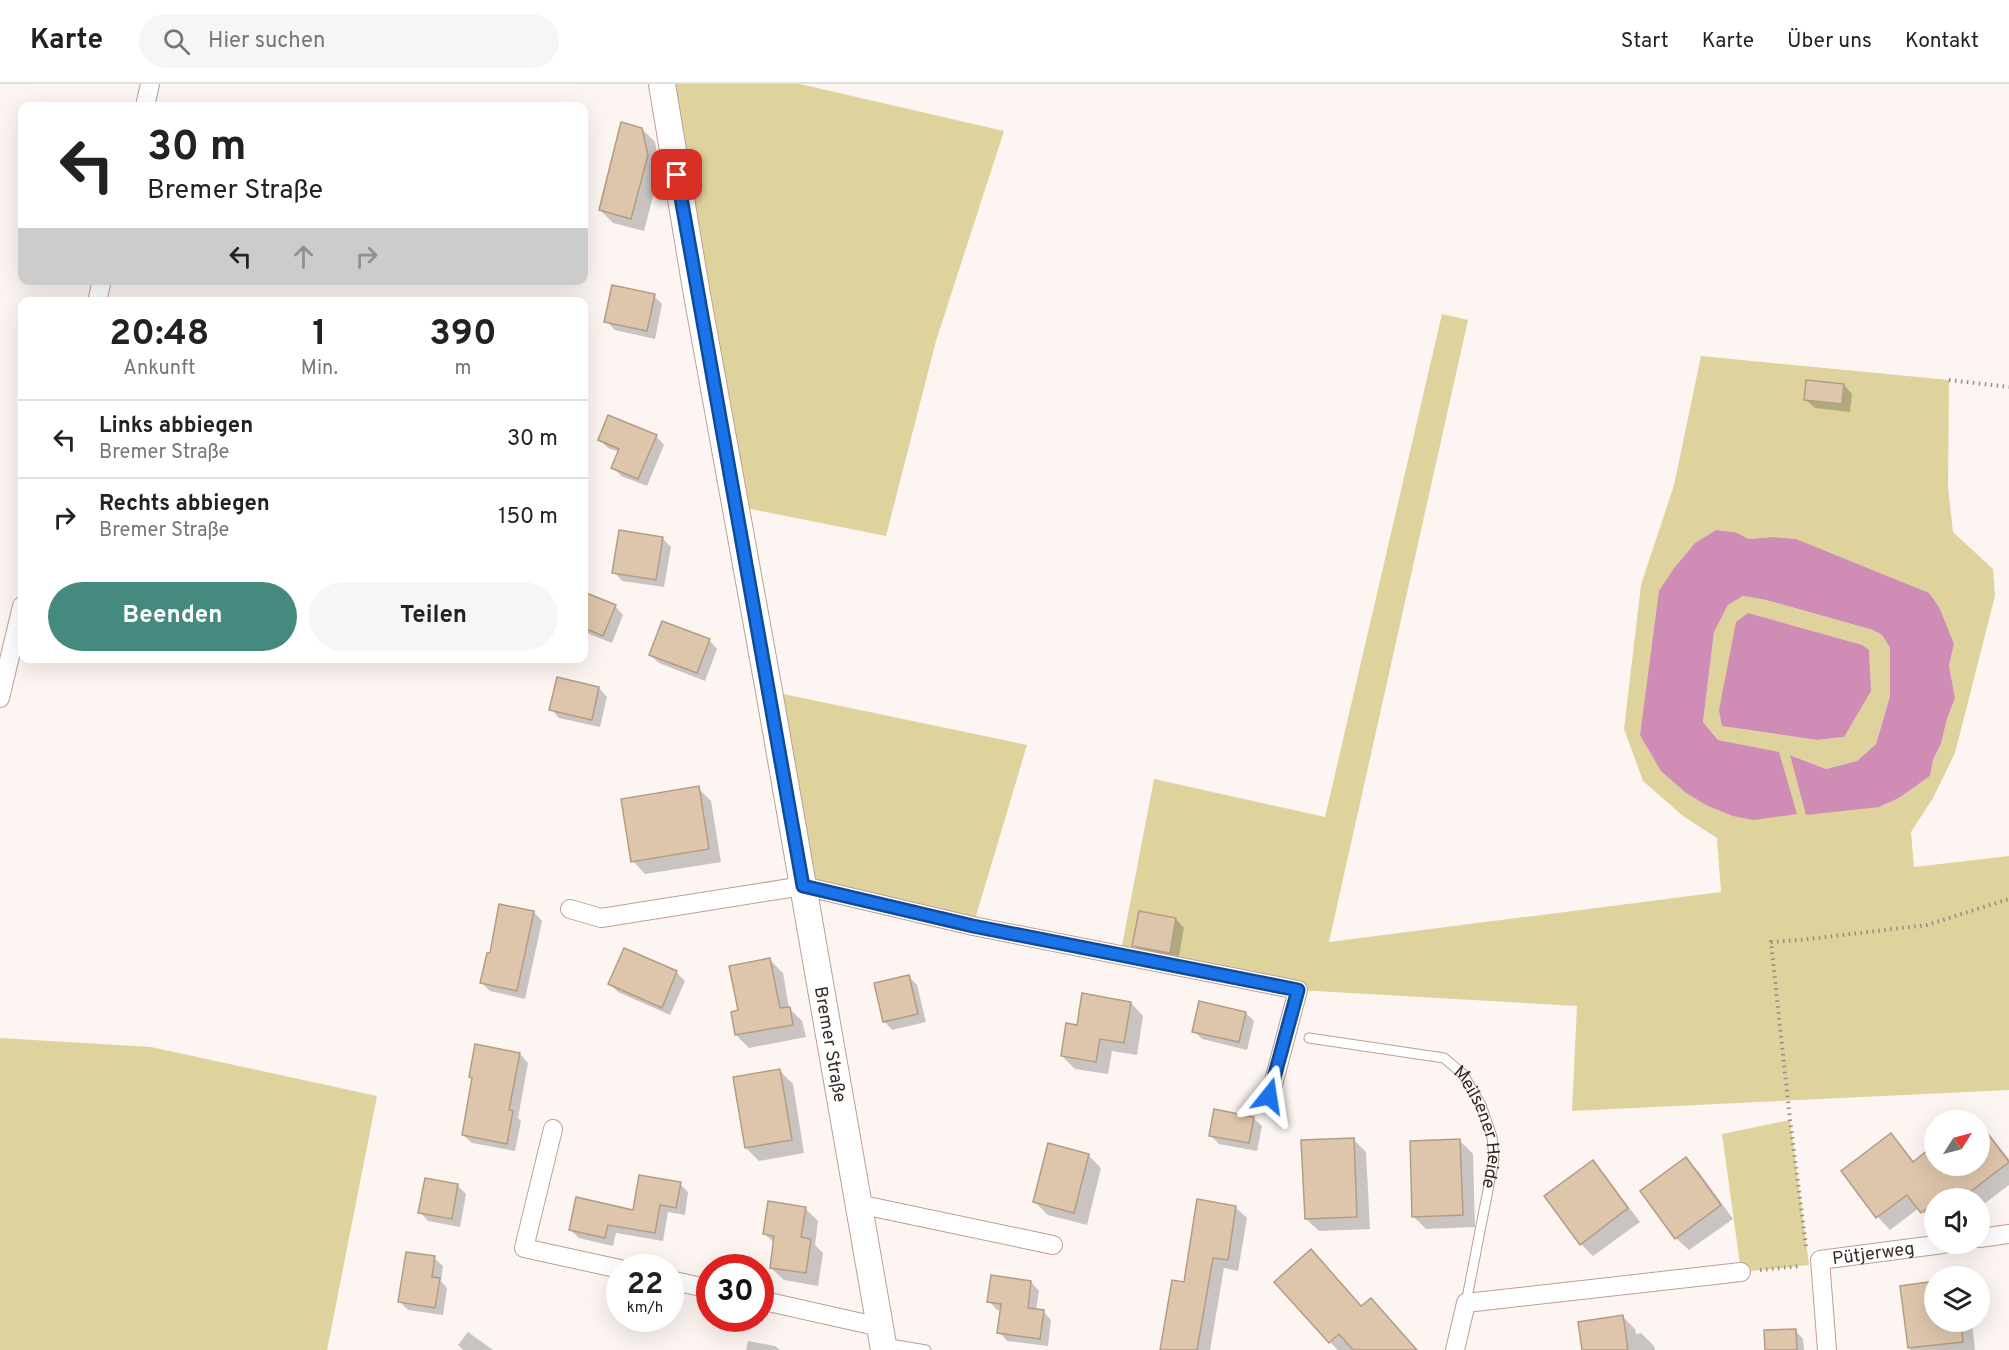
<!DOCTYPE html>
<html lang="de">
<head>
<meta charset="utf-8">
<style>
  body { margin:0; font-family:Overpass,sans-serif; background:#f6f6f6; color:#222; height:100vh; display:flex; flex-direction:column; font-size:22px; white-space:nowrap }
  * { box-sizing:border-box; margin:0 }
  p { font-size:20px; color:#767676 }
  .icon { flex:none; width:33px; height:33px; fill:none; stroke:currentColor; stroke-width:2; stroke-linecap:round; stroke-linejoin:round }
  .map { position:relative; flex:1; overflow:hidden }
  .details { position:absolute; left:18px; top:213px; width:570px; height:366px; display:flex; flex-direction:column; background:#fff; border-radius:12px; box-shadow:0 6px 24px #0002 }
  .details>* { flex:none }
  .banner { position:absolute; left:18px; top:18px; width:570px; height:183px; border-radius:12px; box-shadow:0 6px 24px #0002; background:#fff; color:#222; overflow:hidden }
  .needle { width:39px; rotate:54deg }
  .buttons { position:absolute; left:1924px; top:1026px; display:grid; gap:12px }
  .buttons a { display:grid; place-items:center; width:66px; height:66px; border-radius:50%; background:#fff; box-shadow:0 6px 24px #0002; font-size:30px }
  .speed { position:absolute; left:606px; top:1170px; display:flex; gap:12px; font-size:30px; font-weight:700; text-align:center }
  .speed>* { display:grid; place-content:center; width:78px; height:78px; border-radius:50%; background:#fff; box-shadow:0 6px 24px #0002; line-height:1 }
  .speed small { font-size:15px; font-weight:400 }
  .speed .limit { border:9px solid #d22; background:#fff; color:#111 }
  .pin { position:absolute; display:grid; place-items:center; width:51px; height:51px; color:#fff; margin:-26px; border-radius:12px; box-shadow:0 3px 9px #0006 }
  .me { position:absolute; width:66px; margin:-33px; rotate:15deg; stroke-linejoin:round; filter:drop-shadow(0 0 4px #0008) }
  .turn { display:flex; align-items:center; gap:21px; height:126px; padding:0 30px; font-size:27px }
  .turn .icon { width:78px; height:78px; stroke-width:2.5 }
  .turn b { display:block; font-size:42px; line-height:51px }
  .lanes { display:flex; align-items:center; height:57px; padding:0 30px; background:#0003; justify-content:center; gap:30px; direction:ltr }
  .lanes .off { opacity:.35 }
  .eta { display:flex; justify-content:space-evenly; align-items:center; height:102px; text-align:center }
  .eta b { font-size:36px; font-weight:700; line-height:42px }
  .button { display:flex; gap:12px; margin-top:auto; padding:12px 30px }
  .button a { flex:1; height:69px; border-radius:36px; background:#458a7f; color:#fff; font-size:24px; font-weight:700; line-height:69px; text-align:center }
  .button a+a { background:#f6f6f6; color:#222 }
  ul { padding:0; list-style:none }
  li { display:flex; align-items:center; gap:18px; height:78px; padding:0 30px; border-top:2px solid #e0e0e0 }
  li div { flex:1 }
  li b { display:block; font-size:22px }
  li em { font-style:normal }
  header { display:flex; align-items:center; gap:36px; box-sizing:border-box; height:84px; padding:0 30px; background:#fff; border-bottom:2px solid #e0e0e0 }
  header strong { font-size:28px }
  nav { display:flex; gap:33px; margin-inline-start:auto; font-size:21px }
  .search { width:420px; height:54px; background:#f6f6f6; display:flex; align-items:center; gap:15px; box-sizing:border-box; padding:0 21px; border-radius:33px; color:#767676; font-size:22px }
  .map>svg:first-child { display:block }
  .green { fill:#dfd39d; fill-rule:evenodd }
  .water { fill:#cf8db6 }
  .shadow { fill:#0003 }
  .building { fill:#dec6ac; stroke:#b49c84; stroke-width:1.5 }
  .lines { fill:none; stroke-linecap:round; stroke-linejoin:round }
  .lane-casing { stroke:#c09e92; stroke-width:11 }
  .street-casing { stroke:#c09e92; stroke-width:20 }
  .secondary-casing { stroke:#c09e92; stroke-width:28 }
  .path { stroke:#968b87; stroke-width:4; stroke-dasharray:1.5 4.5; stroke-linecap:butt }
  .lane { stroke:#fff; stroke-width:9 }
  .street { stroke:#fff; stroke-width:18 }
  .secondary { stroke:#fff; stroke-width:26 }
  .route-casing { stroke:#114b97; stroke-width:15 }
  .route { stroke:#1a73e8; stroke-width:10 }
  .labels { text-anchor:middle; stroke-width:6; stroke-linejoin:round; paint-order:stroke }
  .street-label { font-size:18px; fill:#372a25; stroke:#fcf5f2 }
</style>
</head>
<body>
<header>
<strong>Karte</strong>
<div class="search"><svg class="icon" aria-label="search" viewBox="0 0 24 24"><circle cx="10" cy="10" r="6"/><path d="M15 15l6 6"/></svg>Hier suchen</div>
<nav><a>Start</a><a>Karte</a><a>Über uns</a><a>Kontakt</a></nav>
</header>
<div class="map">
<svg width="2009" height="1266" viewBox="0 0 2009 1266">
  <rect width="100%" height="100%" fill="#fcf5f2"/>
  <!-- green -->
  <g class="green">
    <path d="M 662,0 L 800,0 L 1004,47 L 936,257 L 886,452 L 735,422 Z"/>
    <path d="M 1442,230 L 1468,236 L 1329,858 L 1721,808 L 1717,754 L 1683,732 L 1643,697 L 1624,645 L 1641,501 L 1674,401 L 1701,272 L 1949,296 L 1948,403 L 1953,448 L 1993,485 L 1995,512 L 1955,669 L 1933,714 L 1911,748 L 1914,783 L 2009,772 L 2009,1006 L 1572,1027 L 1577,922 L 1298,906 L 1120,872 L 1154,695 L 1325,733 ZM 1716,446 L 1735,448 L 1749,455 L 1773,453 L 1796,455 L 1954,560 L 1949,582 L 1955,614 L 1947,635 L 1941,660 L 1933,676 L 1930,692 L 1899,714 L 1879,723 L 1791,671 L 1826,685 L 1857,677 L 1876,660 L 1890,612 L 1890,564 L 1882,551 L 1873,546 L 1766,516 L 1743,512 L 1728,521 L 1714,548 L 1703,638 L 1718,656 L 1779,669 L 1640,651 L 1674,484 L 1695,459 ZM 1722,642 L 1844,653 L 1817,656 Z"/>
    <path d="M 769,607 L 1027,661 L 973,842 L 803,802 Z"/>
    <path d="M 0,954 L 151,963 L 377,1012 L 327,1266 L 0,1266 Z"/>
    <path d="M 1790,1036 L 1809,1181 L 1741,1188 L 1722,1050 Z"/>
  </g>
  <!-- water -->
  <g class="water">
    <path d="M 1716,446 L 1735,448 L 1749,455 L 1773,453 L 1796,455 L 1929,509 L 1939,523 L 1954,560 L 1949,582 L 1955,614 L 1947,635 L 1941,660 L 1933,676 L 1930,692 L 1899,714 L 1879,723 L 1806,731 L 1790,671 L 1826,685 L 1857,677 L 1876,660 L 1890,612 L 1890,564 L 1882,551 L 1873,546 L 1766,516 L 1743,512 L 1728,521 L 1714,548 L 1703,638 L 1718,656 L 1779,668 L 1797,730 L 1754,736 L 1733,732 L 1706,721 L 1685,708 L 1661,687 L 1640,651 L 1659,507 L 1674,484 L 1695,459 Z"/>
    <path d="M 1748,529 L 1862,561 L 1869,566 L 1871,607 L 1844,653 L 1817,656 L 1722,642 L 1719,626 L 1736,538 Z"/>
  </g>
  <!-- shadow -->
  <g class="shadow">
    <path d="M 642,45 L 655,58 L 660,85 L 644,147 L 613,139 L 600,126 Z"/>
    <path d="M 654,212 L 662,220 L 655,255 L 615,246 L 606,237 Z"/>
    <path d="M 1844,301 L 1852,310 L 1850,328 L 1815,324 L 1806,316 Z"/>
    <path d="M 656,352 L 664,361 L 647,402 L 621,392 L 613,383 L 619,368 L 608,364 L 599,355 Z"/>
    <path d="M 662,454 L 671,463 L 664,503 L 622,497 L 614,488 Z"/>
    <path d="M 584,510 L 615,522 L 623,531 L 612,559 L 584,548 Z"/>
    <path d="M 709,556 L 717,565 L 705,597 L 659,579 L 650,571 Z"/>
    <path d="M 599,604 L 607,613 L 600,643 L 559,634 L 551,625 Z"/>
    <path d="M 698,704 L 711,717 L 721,778 L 645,790 L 633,777 Z"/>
    <path d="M 534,828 L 542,837 L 525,915 L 490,907 L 482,899 Z"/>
    <path d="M 1176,835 L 1184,844 L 1178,877 L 1142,870 L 1134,861 Z"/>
    <path d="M 624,866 L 677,889 L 685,897 L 670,931 L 618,908 L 610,900 Z"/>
    <path d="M 770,876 L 783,889 L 789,924 L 802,937 L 806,953 L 749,964 L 736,951 L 740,928 Z"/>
    <path d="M 909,893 L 917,901 L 926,938 L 892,946 L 884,937 Z"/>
    <path d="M 1131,919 L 1143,932 L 1137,971 L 1112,967 L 1108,990 L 1075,985 L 1062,972 L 1078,943 Z"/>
    <path d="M 1246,929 L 1254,937 L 1247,966 L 1202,955 L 1194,947 Z"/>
    <path d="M 520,970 L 528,979 L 518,1034 L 521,1037 L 515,1067 L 472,1059 L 463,1051 L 473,996 L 470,993 Z"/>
    <path d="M 780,987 L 793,1000 L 804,1069 L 759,1077 L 746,1064 Z"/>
    <path d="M 1253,1034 L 1262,1042 L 1257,1067 L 1219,1060 L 1210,1051 Z"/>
    <path d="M 1980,1039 L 2009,1075 L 2009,1101 L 1980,1123 L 1980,1114 L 1935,1114 L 1935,1141 L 1919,1124 L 1890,1146 L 1878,1133 L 1843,1088 L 1891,1051 L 1914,1078 L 1935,1062 L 1935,1082 L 1980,1082 Z"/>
    <path d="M 1353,1055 L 1366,1068 L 1370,1145 L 1319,1147 L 1306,1135 Z"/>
    <path d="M 1460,1057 L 1473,1070 L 1475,1143 L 1426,1145 L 1413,1132 Z"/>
    <path d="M 1088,1071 L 1101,1084 L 1087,1141 L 1048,1131 L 1035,1118 Z"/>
    <path d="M 1686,1075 L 1699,1088 L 1733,1135 L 1689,1166 L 1676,1154 Z"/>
    <path d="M 1593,1078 L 1605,1091 L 1640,1138 L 1593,1172 L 1581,1160 Z"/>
    <path d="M 680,1100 L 688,1108 L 685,1131 L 668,1128 L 663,1157 L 616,1149 L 613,1162 L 579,1154 L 570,1146 L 634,1128 Z"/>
    <path d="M 457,1101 L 466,1110 L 460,1143 L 428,1137 L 420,1128 Z"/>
    <path d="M 1235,1123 L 1247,1134 L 1238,1187 L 1224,1184 L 1210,1266 L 1161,1266 L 1185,1200 Z"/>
    <path d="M 805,1124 L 818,1137 L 815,1161 L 823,1169 L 818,1202 L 784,1196 L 771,1184 L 775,1160 L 765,1150 Z"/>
    <path d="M 434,1174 L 443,1182 L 441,1197 L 447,1204 L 443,1231 L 408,1226 L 400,1218 Z"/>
    <path d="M 1031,1198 L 1039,1207 L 1036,1226 L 1043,1227 L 1051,1236 L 1048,1262 L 1007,1257 L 999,1248 L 1002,1226 L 997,1226 L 989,1217 Z"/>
    <path d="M 1935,1199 L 1935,1238 L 1972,1238 L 1975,1266 L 1911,1266 L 1909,1264 Z"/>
    <path d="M 1362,1223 L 1388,1233 L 1417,1266 L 1338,1266 L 1330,1258 Z"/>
    <path d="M 1622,1232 L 1635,1245 L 1636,1250 L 1641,1249 L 1654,1262 L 1655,1266 L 1584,1266 Z"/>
    <path d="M 1795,1246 L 1803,1255 L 1804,1266 L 1767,1266 Z"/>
    <path d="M 468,1248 L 493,1266 L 463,1266 L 458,1261 Z"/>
    <path d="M 748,1257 L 775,1262 L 780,1266 L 746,1266 Z"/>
  </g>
  <!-- building -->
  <g class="building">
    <path d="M 621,38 L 642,44 L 648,71 L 631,135 L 599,126 Z"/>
    <path d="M 612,201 L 655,210 L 647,247 L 604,238 Z"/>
    <path d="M 1806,296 L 1844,300 L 1842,320 L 1804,316 Z"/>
    <path d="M 608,331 L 657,351 L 638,395 L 611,384 L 619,365 L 598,356 Z"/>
    <path d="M 619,446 L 663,453 L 656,496 L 612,489 Z"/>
    <path d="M 584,508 L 616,521 L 603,552 L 584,544 Z"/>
    <path d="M 662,537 L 710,555 L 697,589 L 649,571 Z"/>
    <path d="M 557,593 L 599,603 L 592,636 L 549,626 Z"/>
    <path d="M 699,702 L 709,765 L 631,778 L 621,715 Z"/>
    <path d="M 499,820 L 534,827 L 517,907 L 480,899 L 487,869 L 490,869 Z"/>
    <path d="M 1139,827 L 1176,834 L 1170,869 L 1132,862 Z"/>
    <path d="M 624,864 L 677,887 L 662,924 L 608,900 Z"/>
    <path d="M 770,874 L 780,924 L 790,923 L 793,941 L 735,951 L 731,928 L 738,926 L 729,882 Z"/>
    <path d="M 909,891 L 918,930 L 883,938 L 874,899 Z"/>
    <path d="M 1082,909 L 1131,918 L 1124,959 L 1100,955 L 1096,978 L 1061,972 L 1066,939 L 1077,941 Z"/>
    <path d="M 1199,917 L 1246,928 L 1239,958 L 1192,948 Z"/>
    <path d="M 475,960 L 520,969 L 509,1026 L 513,1027 L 507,1060 L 462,1051 L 472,994 L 469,993 Z"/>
    <path d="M 780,985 L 792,1056 L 745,1064 L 733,993 Z"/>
    <path d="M 1214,1025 L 1254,1033 L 1249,1059 L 1209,1052 Z"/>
    <path d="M 1980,1039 L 2009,1078 L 1962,1114 L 1953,1105 L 1940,1114 L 1935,1114 L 1935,1118 L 1921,1129 L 1907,1111 L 1876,1134 L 1841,1087 L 1891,1049 L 1913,1078 L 1935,1060 L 1935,1082 L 1980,1082 Z"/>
    <path d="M 1354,1054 L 1357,1133 L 1305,1135 L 1301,1056 Z"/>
    <path d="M 1460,1055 L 1463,1131 L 1412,1133 L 1410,1057 Z"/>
    <path d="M 1048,1059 L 1089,1070 L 1074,1129 L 1033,1118 Z"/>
    <path d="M 1686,1073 L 1721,1121 L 1675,1155 L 1640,1107 Z"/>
    <path d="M 1593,1076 L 1628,1124 L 1580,1161 L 1544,1112 Z"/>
    <path d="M 639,1091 L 681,1098 L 676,1124 L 660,1121 L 655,1149 L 608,1141 L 605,1154 L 569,1146 L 576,1113 L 633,1126 Z"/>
    <path d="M 425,1094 L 458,1100 L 452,1135 L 418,1129 Z"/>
    <path d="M 1197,1115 L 1236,1122 L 1228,1176 L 1213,1174 L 1197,1266 L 1160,1266 L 1172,1196 L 1184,1198 Z"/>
    <path d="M 768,1117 L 806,1123 L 801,1153 L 811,1155 L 806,1189 L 770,1184 L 774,1152 L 763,1150 Z"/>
    <path d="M 1311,1165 L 1361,1222 L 1371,1214 L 1417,1266 L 1353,1266 L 1339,1250 L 1329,1259 L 1274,1198 Z"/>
    <path d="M 406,1168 L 435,1172 L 432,1193 L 440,1194 L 435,1224 L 398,1218 Z"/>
    <path d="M 991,1191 L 1031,1197 L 1028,1224 L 1044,1226 L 1040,1255 L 997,1249 L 1001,1220 L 987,1218 Z"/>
    <path d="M 1935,1197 L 1935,1238 L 1961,1238 L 1963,1258 L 1908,1264 L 1900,1202 Z"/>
    <path d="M 1623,1231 L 1628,1266 L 1582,1266 L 1578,1238 Z"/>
    <path d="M 1796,1245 L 1797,1266 L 1765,1266 L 1764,1246 Z"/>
  </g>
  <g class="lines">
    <!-- lane casing -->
    <g class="lane-casing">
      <g id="lane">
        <path id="s1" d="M 1309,954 L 1444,974 L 1463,990 L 1481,1021 L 1492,1053 L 1494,1075 L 1466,1219"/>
        <path d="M 884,1259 L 926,1266"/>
      </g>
    </g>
    <!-- street casing -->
    <g class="street-casing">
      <g id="street">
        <path d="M 145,22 L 150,0"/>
        <path d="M 97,218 L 102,196"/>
        <path d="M 0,614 L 22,522"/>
        <path d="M 570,825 L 601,834 L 803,802 L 973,842 L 1298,906 L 1270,1012"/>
        <path d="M 553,1045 L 524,1164 L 620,1185"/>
        <path d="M 858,1120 L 1053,1161"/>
        <path d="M 1980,1154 L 2009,1150"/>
        <path d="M 670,1196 L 710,1205"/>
        <path d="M 760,1216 L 880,1243"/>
        <path d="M 1455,1266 L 1466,1219 L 1741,1188"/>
        <path id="s2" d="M 1827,1266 L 1820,1176 L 1943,1160"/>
      </g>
    </g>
    <!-- secondary casing -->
    <g class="secondary-casing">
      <g id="secondary">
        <path id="s3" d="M 662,0 L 696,205 L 769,607 L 884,1266"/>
      </g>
    </g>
    <!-- path -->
    <g class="path">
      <path d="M 1949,296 L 2009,303"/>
      <path d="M 1806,1162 L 1790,1036 L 1771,858 L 1800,856 L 1927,841 L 2009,815"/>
      <path d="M 1760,1186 L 1800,1182"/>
    </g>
    <!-- lane -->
    <use href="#lane" class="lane"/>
    <!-- street -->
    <use href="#street" class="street"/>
    <!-- secondary -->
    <use href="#secondary" class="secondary"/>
  </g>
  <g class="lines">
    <!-- route casing -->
    <g class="route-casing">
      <path id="route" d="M 677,91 L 803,802 L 973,842 L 1298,906 L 1269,1012"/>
    </g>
    <!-- route -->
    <use href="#route" class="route"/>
  </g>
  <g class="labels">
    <!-- street labels -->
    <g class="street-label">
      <text dy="6" stroke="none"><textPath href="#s3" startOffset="975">Bremer Straße</textPath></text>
      <text dy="6" stroke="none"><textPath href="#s1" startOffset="218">Meilsener Heide</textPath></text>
      <text dy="6" stroke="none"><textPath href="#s2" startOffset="144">Pütjerweg</textPath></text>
    </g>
  </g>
</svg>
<div class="buttons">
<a><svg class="needle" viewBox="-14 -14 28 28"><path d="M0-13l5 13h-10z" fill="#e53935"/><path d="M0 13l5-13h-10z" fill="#767676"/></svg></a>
<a><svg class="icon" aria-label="sound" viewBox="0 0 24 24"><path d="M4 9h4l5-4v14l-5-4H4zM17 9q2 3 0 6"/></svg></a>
<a><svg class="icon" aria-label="layers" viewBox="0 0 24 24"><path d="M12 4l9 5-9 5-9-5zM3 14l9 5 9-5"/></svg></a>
</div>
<div class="speed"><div>22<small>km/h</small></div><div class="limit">30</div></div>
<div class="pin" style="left:677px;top:91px;background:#d93025"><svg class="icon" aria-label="arrive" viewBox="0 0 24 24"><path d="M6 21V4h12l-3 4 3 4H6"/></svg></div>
<svg class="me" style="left:1269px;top:1012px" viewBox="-20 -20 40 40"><path d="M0-17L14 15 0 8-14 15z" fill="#1a73e8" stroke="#fff" stroke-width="4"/></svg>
<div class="banner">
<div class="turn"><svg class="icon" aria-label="left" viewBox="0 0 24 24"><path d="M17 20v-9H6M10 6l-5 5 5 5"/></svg><div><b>30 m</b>Bremer Straße</div></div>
<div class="lanes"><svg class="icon" aria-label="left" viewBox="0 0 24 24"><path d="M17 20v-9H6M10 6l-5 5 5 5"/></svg><svg class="icon off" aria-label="ahead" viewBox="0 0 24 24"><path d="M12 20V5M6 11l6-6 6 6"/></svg><svg class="icon off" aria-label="right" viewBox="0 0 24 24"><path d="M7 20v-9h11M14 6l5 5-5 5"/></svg></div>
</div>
<section class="details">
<div class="eta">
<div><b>20:48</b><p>Ankunft</p></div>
<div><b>1</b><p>Min.</p></div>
<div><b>390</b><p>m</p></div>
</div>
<ul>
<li><svg class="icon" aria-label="left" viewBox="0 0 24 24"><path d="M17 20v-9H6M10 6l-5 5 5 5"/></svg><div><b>Links abbiegen</b><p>Bremer Straße</p></div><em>30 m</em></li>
<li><svg class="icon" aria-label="right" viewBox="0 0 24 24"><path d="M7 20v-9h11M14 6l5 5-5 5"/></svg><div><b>Rechts abbiegen</b><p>Bremer Straße</p></div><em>150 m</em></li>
</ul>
<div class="button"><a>Beenden</a><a>Teilen</a></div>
</section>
</div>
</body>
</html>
